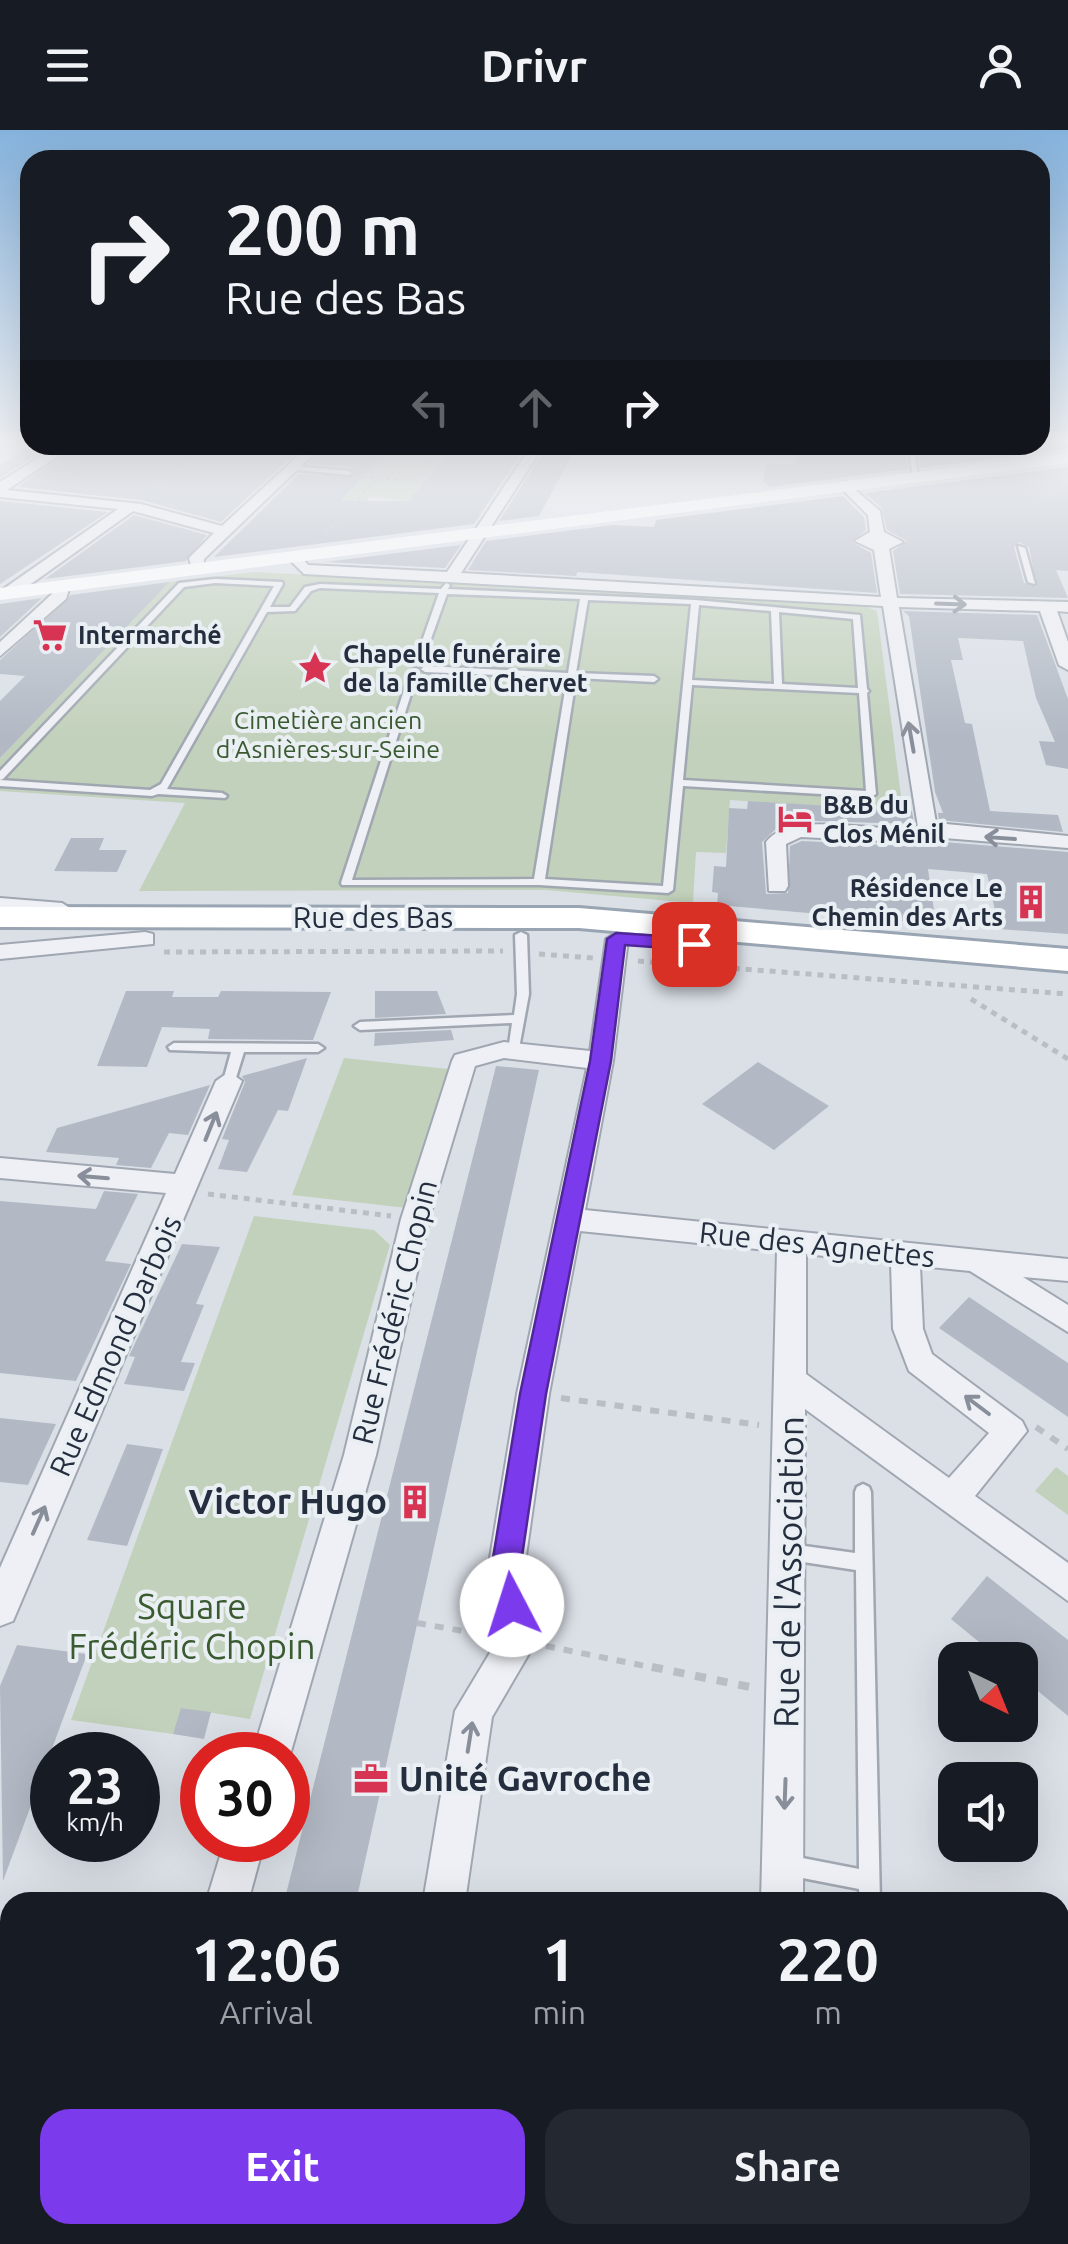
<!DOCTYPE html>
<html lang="en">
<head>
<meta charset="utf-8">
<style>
  body { margin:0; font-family:Ubuntu,sans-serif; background:#242831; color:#f1f3f6; height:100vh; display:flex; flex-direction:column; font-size:38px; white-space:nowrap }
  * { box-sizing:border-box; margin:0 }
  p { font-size:32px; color:#9ea1a6 }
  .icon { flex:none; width:55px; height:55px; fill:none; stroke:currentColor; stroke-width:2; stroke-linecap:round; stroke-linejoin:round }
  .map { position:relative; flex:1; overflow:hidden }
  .side { position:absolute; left:0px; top:1762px; width:1070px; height:352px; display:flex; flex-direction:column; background:#171b24; border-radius:30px 30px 0 0; box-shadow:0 10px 40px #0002 }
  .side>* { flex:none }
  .top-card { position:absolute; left:20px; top:20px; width:1030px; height:305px; border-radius:30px; box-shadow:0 10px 40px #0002; background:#171b24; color:#f1f3f6; overflow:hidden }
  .needle { width:65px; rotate:137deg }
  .controls { position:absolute; left:938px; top:1512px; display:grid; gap:20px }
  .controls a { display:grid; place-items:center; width:100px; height:100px; border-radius:20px; background:#171b24; box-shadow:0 10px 40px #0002; font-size:50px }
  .speed { position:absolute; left:30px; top:1602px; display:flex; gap:20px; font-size:50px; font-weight:700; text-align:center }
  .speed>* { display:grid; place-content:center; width:130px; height:130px; border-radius:50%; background:#171b24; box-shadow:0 10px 40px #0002; line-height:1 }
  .speed small { font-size:25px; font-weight:400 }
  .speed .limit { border:15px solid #d22; background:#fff; color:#111 }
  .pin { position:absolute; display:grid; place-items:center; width:85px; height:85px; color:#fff; margin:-42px; border-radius:20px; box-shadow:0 5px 15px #0006 }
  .me { position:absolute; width:110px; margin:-55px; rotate:355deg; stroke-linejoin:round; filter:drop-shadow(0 0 8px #0008) }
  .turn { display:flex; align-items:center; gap:35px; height:210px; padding:0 40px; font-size:45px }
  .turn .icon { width:130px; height:130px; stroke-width:2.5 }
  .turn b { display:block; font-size:70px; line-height:85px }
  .lanes { display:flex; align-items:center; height:95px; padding:0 40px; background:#0003; justify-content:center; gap:50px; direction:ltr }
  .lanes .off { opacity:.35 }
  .eta { display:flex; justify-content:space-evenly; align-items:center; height:170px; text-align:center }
  .eta b { font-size:60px; font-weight:600; line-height:70px }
  .button { display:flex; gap:20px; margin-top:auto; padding:20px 40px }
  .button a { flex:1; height:115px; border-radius:30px; background:#7c3aed; color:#fff; font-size:40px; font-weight:600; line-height:115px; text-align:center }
  .button a+a { background:#242831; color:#f1f3f6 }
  header { display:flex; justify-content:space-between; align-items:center; height:130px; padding:0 40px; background:#171b24; font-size:45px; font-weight:600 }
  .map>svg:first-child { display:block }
  .built { fill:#c9cfd9 }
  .green { fill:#c2d1bb }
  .building { fill:#b2b9c4; fill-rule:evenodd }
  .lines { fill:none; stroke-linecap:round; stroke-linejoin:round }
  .lane-casing { stroke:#a0a7b1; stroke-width:5 }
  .street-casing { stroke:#a0a7b1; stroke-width:4 }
  .primary-casing { stroke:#99a5b3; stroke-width:6 }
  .path-far3 { stroke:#b9bec5; stroke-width:2.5; stroke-dasharray:4 4; stroke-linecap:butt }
  .path-far2 { stroke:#b9bec5; stroke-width:5; stroke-dasharray:6 6; stroke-linecap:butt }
  .path-far1 { stroke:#b9bec5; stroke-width:6; stroke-dasharray:9 9; stroke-linecap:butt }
  .path { stroke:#b9bec5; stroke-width:8; stroke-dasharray:11 11; stroke-linecap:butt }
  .lane { fill:#eef0f5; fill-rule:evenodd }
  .street { fill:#eef0f5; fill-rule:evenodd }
  .secondary { fill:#fff; fill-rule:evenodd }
  .primary { fill:#fff; fill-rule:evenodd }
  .oneway { stroke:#898f9a }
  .route { fill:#7c3aed; stroke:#51269a; stroke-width:2.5 }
  .labels { text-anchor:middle; stroke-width:8; stroke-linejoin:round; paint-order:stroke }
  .far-poi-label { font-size:25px; font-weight:bold; fill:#242e3e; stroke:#eaeff4; text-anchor:start }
  .far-park-label { font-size:25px; fill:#3a5a30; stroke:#eaeff4 }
  .street-label { font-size:30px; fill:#242e3e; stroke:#eaeff4 }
  .near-poi-label { font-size:35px; font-weight:bold; fill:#242e3e; stroke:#eaeff4; text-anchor:end }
  .near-street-label { font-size:35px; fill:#242e3e; stroke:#eaeff4 }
  .near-park-label { font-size:35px; fill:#3a5a30; stroke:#eaeff4 }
</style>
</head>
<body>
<header><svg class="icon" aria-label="menu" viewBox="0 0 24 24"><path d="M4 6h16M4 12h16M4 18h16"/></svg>Drivr<svg class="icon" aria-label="person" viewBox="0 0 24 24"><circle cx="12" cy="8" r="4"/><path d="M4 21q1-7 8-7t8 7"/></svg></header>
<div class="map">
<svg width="1068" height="2114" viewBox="0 0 1068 2114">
  <rect width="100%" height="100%" fill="#dbe0e7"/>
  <!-- built -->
  <path class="built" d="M 832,2105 L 1031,2105 L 1065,2114 L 832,2114 Z"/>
  <!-- green -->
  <g class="green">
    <path d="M 392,315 L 454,315 L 409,371 L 370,367 L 337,404 L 313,403 Z"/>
    <path d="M 255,442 L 867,477 L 877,481 L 903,681 L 730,670 L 726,723 L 696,722 L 693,773 L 546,760 L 139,761 L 185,673 L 0,661 L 0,628 L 169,452 Z"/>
    <path d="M 344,928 L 448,939 L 407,1078 L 292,1065 Z"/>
    <path d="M 254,1086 L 374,1100 L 390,1115 L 250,1589 L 182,1578 L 173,1604 L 71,1590 Z"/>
    <path d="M 1056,1337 L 1068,1346 L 1068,1385 L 1035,1361 Z"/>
  </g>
  <!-- building -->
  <g class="building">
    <path d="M 1068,314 L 1068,319 L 921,338 L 918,315 Z"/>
    <path d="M 31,315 L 52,315 L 0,348 L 0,335 Z"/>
    <path d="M 78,315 L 304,315 L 221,392 L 141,370 L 18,357 Z"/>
    <path d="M 327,315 L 392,315 L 341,371 L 409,371 L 454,315 L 527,315 L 474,394 L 214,427 L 299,344 L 354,346 L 349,337 L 309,334 Z"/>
    <path d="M 798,315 L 904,315 L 908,339 L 770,357 L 763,351 L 767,333 L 795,335 Z"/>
    <path d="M 547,317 L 575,320 L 539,386 L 499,391 Z"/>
    <path d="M 1068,337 L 1068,441 L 1056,440 L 1068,468 L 900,464 L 893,421 L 907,411 L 887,400 L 882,378 L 865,363 ZM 1019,412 L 1029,417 L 1037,457 L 1024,453 L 1014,417 Z"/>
    <path d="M 843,366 L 864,387 L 866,400 L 852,412 L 871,423 L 877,463 L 577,442 L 576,446 L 468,440 L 486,411 L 613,395 L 654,397 L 656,390 Z"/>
    <path d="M 0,371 L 108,382 L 0,454 Z"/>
    <path d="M 134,385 L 207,405 L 186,431 L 45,449 Z"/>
    <path d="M 461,415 L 445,438 L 325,432 Z"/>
    <path d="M 169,452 L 157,465 L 0,628 L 0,571 L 25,546 L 0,544 L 0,530 L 71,465 Z"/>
    <path d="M 42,468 L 0,507 L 0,474 Z"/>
    <path d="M 903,481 L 1037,485 L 1068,569 L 1068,639 L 1046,635 L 1039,611 L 1055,612 L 1036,568 L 1023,511 L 958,508 L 963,530 L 951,530 L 965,593 L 972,594 L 990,681 L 1058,685 L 1063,702 L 939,690 L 938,683 L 943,683 L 935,662 L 909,486 Z"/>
    <path d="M 748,671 L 912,681 L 914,694 L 815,691 L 776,699 L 762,712 L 766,764 L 788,763 L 790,716 L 802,711 L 905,716 L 932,711 L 1068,722 L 1068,804 L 999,799 L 987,744 L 928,739 L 936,794 L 717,775 L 718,763 L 712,762 L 714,736 L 726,737 L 729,678 L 747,679 Z"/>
    <path d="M 71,708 L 104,708 L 99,720 L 127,720 L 117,742 L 54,741 Z"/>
    <path d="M 126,861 L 174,861 L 172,867 L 218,867 L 221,861 L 331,862 L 313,910 L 208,909 L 210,899 L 162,897 L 147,937 L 97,936 Z"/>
    <path d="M 375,861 L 437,861 L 446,884 L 375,888 Z"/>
    <path d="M 451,900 L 454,910 L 374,916 L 375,903 Z"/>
    <path d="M 307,928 L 288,981 L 278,980 L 247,1042 L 218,1039 L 229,1010 L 222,1009 L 245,952 L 242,946 Z"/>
    <path d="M 758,932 L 829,976 L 774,1020 L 702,974 Z"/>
    <path d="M 496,936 L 539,940 L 356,1772 L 284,1772 Z"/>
    <path d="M 210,955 L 188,1005 L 169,1003 L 151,1038 L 116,1035 L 119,1028 L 46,1022 L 57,998 Z"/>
    <path d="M 104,1061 L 138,1064 L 105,1131 L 131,1134 L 76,1251 L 0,1243 L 0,1071 L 96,1079 Z"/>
    <path d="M 182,1114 L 220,1117 L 196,1174 L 204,1175 L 181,1232 L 195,1233 L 184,1261 L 124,1254 L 135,1227 L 129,1226 Z"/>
    <path d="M 969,1167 L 1068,1233 L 1068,1287 L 939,1198 Z"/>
    <path d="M 0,1288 L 56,1294 L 28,1355 L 0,1352 Z"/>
    <path d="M 127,1314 L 163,1319 L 127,1416 L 87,1410 Z"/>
    <path d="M 987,1446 L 1068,1510 L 1068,1586 L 1020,1546 L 1020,1530 L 1001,1530 L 951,1489 Z"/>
    <path d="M 17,1515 L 87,1524 L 3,1751 L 0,1556 Z"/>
    <path d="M 181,1578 L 211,1582 L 204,1609 L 173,1604 Z"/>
  </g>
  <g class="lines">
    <!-- lane casing -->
    <g class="lane-casing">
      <g id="lane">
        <path d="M 908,315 L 914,315 L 918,348 L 913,347 Z"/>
        <path d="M 292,336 L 349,341 L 352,343 L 349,345 L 290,339 Z"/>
        <path d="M 1018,416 L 1025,418 L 1035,454 L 1028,452 Z"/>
        <path d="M 215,449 L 282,452 L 283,454 L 270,477 L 290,477 L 305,457 L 320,454 L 441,459 L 446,453 L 450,455 L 448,459 L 695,470 L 860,485 L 867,559 L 869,561 L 867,563 L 876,664 L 871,667 L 683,656 L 673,760 L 668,763 L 539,755 L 342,755 L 341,753 L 410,542 L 414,539 L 418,542 L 352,750 L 534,749 L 567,548 L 425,542 L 421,539 L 425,536 L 568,543 L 580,469 L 447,464 L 422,534 L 418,537 L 414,534 L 439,463 L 320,458 L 311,461 L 295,481 L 267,482 L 167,659 L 222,663 L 227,666 L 225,668 L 158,664 L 152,666 L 0,656 L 0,650 L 150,660 L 161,654 L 274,456 L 215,453 L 184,457 L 3,649 L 0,650 L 0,641 L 179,453 ZM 588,470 L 691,474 L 663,756 L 545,749 L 576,548 L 654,552 L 658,549 L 654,546 L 576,543 ZM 699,475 L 771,481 L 774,554 L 692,550 ZM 779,482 L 853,489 L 858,558 L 782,554 ZM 692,555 L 859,563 L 866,661 L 683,650 Z"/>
        <path d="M 521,802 L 527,805 L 529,864 L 518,924 L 514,925 L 508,921 L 512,893 L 360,900 L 354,896 L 360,892 L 514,885 L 517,864 L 515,805 Z"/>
        <path d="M 174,913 L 318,914 L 324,918 L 318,922 L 244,922 L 235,951 L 229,955 L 223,951 L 231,922 L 170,920 L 168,917 Z"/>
        <path d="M 863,1354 L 869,1357 L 871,1362 L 880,1772 L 860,1772 L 859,1759 L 787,1745 L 780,1742 L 777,1735 L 780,1728 L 787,1725 L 859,1739 L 856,1440 L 790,1430 L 784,1428 L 781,1422 L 784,1416 L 790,1414 L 855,1423 L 855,1362 L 857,1357 Z"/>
      </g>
    </g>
    <!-- street casing -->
    <g class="street-casing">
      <g id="street">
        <path d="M 59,315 L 74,315 L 7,360 L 141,374 L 222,396 L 310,315 L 323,315 L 204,429 L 203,442 L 193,442 L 189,428 L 214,403 L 133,381 L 14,466 L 2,466 L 2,460 L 118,379 L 0,367 L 0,352 Z"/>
        <path d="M 532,315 L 544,315 L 461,443 L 881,467 L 874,420 L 855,411 L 870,402 L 868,385 L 839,356 L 846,352 L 880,381 L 884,402 L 903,412 L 889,419 L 897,468 L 1068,472 L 1068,482 L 1057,481 L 1068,512 L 1068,540 L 1059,535 L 1040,481 L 899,477 L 936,693 L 1068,706 L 1068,718 L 932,707 L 905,712 L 801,707 L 786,714 L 788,756 L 785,761 L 769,761 L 766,712 C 793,678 877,705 918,697 L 883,476 L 304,444 L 286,426 L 298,423 L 308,435 L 447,442 Z"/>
        <path d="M 564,315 L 616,315 L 619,318 L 613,322 Z"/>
        <path d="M 57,453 L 70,456 L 66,469 L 0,526 L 0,512 L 52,464 Z"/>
        <path d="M 0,768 L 62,773 L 73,780 L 62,787 L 0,782 Z"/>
        <path d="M 145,802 L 153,804 L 153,814 L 0,829 L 0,815 Z"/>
        <path d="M 617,802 L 628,809 L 613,931 L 585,1080 L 1068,1129 L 1068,1151 L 1023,1147 L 1068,1175 L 1068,1202 L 970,1141 L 920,1136 L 923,1199 L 932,1224 L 1022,1291 L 1027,1301 L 975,1366 L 1068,1433 L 1068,1471 L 805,1279 L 803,1772 L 761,1772 L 777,1121 L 580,1101 L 549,1264 L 524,1440 L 537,1510 L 492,1587 L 465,1772 L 423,1772 L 455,1581 L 500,1506 L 488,1440 L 517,1264 L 587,938 L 504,928 L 475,936 L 429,1089 L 376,1325 L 290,1625 L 288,1632 L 288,1625 L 252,1625 L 344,1325 L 401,1089 L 452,931 L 455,925 L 504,912 L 590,921 L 606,809 ZM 806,1124 L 891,1133 L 893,1199 L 909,1241 L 989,1303 L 949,1348 L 806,1244 Z"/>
        <path d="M 229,942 L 242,951 L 13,1491 L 0,1496 L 0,1438 L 166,1063 L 0,1048 L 0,1028 L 175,1044 L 216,951 Z"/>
        <path d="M 225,1710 L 265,1710 L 248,1772 L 206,1772 Z"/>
        <path d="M 110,2105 L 158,2105 L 156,2114 L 108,2114 Z"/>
        <path d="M 363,2105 L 411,2105 L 409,2114 L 361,2114 Z"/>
        <rect x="748" y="2105" width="48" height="9"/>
      </g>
    </g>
    <!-- primary casing -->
    <g class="primary-casing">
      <path id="primary" d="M 0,777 L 579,778 L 1068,819 L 1068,841 L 579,798 L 0,797 Z"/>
    </g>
    <!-- path-far3 -->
    <g class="path-far3">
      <path d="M 370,348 L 400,315"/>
      <path d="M 378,348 L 412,350 L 441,315"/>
      <path d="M 149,363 L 208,320"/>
      <path d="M 325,404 L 378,348 L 361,348"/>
    </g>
    <!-- path-far2 -->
    <g class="path-far2">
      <path d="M 164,822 L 503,821"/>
      <path d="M 539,824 L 593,828"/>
      <path d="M 638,831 L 1068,864"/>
      <path d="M 971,869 L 1068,929"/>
      <path d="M 208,1064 L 391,1086"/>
    </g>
    <!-- path-far1 -->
    <g class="path-far1">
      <path d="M 561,1268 L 759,1295"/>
      <path d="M 1036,1297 L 1068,1319"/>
      <path d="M 417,1493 L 486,1505"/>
      <path d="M 546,1516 L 665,1540"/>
    </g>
    <!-- path -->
    <path class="path" d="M 652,1537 L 755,1558"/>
    <!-- lane -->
    <use href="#lane" class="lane"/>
    <!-- street -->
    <use href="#street" class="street"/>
    <!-- secondary -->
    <path class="secondary" d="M 1068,323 L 1068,333 L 0,470 L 0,458 Z"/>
    <!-- primary -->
    <use href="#primary" class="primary"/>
  </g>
  <!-- one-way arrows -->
  <defs><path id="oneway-shaft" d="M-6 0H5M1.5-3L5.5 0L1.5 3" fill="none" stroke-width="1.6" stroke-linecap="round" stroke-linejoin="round" transform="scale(2.5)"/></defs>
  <g class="oneway">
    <use href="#oneway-shaft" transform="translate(951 474) rotate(2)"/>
    <use href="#oneway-shaft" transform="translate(911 607) rotate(-100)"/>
    <use href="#oneway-shaft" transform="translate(1000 708) rotate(-176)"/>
    <use href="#oneway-shaft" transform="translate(211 996) rotate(-68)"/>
    <use href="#oneway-shaft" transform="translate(93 1047) rotate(-175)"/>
    <use href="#oneway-shaft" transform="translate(977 1275) rotate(-143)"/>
    <use href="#oneway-shaft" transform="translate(39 1390) rotate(-66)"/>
    <use href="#oneway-shaft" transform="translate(470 1607) rotate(-81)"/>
    <use href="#oneway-shaft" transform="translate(785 1664) rotate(92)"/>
  </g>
  <!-- sky -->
  <linearGradient id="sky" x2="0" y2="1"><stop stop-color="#85b2dc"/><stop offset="0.51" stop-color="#eff1f4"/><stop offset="1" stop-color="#eff1f4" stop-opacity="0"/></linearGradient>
  <rect width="1068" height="609" fill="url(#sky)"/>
  <!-- route -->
  <path class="route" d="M 616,803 L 694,808 L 704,814 L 694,820 L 625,815 L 611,931 L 546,1264 L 520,1440 L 527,1475 L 523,1485 L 512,1489 L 502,1485 L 491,1440 L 520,1264 L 590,931 L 607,809 Z"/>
  <!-- icons -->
  <defs>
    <g id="supermarket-bare" transform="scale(2.7)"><path d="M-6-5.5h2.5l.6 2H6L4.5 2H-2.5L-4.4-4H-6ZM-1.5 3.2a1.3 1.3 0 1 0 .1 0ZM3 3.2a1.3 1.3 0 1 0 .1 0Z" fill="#d73453" stroke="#eaeff4" stroke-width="2.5" paint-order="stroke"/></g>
    <g id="sight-bare" transform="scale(2.7)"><path d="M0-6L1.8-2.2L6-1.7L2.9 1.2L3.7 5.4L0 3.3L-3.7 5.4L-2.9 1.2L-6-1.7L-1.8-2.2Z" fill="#d73453" stroke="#eaeff4" stroke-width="2.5" paint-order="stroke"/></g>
    <g id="hotel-bare" transform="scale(2.7)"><path d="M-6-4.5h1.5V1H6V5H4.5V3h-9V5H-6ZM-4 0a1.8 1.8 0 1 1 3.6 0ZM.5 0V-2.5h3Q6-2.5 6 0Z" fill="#d73453" stroke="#eaeff4" stroke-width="2.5" paint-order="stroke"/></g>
    <g id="building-bare" transform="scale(2.7)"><path d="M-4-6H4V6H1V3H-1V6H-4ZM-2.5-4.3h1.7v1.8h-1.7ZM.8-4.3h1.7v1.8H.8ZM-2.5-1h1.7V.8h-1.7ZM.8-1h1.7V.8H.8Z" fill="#d73453" stroke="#eaeff4" stroke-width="2.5" paint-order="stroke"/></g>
    <g id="office-bare" transform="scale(2.7)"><path d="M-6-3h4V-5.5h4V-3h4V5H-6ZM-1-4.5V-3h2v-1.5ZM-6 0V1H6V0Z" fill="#d73453" stroke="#eaeff4" stroke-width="2.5" paint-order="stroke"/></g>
  </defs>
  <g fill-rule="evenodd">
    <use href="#supermarket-bare" x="50" y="505"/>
    <use href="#sight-bare" x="315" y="538"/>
    <use href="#hotel-bare" x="795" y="689"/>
    <use href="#building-bare" x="1031" y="772"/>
    <use href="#building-bare" x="415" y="1372"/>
    <use href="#office-bare" x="371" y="1649"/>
  </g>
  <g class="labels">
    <!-- far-poi labels -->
    <g class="far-poi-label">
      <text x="78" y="514">Intermarché</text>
      <text x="343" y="533">Chapelle funéraire<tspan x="343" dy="29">de la famille Chervet</tspan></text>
      <text x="823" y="684">B&amp;B du<tspan x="823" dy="29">Clos Ménil</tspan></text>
      <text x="1003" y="767" text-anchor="end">Résidence Le<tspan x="1003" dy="29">Chemin des Arts</tspan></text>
    </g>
    <!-- far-park labels -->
    <g class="far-park-label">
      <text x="328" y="599">Cimetière ancien<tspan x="328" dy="29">d'Asnières-sur-Seine</tspan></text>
    </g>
    <!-- street labels -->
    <g class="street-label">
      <text x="373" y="798">Rue des Bas</text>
      <text transform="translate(817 1115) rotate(6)" y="10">Rue des Agnettes</text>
      <text transform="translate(395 1182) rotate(-76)" y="10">Rue Frédéric Chopin</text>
      <text transform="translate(116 1216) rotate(-66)" y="10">Rue Edmond Darbois</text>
    </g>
    <!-- near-poi labels -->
    <g class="near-poi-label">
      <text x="387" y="1384">Victor Hugo</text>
      <text x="399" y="1661" text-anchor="start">Unité Gavroche</text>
    </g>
    <!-- near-street labels -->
    <g class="near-street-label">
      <text transform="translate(789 1442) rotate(-89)" y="12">Rue de l'Association</text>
    </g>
    <!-- near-park labels -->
    <g class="near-park-label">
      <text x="192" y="1489">Square<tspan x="192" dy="40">Frédéric Chopin</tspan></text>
    </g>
  </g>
</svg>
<div class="controls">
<a><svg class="needle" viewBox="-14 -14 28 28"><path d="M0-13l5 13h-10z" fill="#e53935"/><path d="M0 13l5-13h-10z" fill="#9ea1a6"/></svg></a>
<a><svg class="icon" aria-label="sound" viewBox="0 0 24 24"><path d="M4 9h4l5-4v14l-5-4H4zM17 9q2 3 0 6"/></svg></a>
</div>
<div class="speed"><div>23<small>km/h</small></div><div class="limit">30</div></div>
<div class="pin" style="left:694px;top:814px;background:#d93025"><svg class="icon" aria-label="arrive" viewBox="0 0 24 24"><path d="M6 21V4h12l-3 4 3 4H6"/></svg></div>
<svg class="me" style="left:512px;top:1475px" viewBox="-20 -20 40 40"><circle r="19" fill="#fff"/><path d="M0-13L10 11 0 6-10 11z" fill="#7c3aed"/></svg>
<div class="top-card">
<div class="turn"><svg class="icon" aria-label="right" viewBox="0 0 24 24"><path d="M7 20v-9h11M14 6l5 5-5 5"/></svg><div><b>200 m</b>Rue des Bas</div></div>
<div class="lanes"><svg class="icon off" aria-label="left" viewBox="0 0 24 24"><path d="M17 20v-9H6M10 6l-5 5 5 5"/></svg><svg class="icon off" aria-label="ahead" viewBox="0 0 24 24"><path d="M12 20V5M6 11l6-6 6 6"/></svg><svg class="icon" aria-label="right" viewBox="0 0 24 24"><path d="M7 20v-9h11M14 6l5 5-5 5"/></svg></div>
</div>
<section class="side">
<div class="eta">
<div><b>12:06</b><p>Arrival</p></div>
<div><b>1</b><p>min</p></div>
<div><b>220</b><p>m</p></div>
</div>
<div class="button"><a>Exit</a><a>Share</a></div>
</section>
</div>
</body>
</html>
